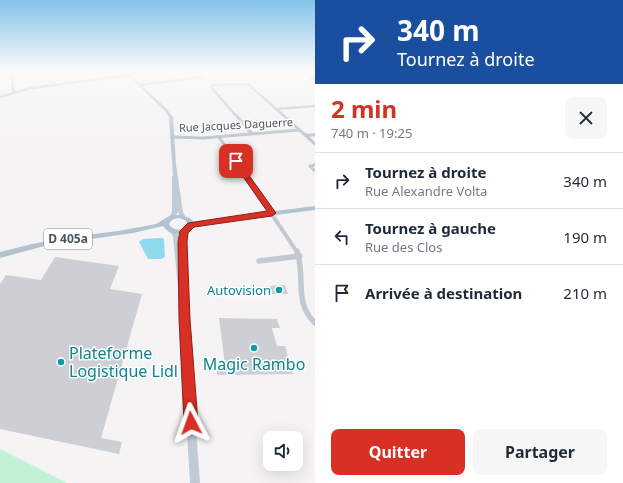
<!DOCTYPE html>
<html lang="fr">
<head>
<meta charset="utf-8">
<style>
  body { margin:0; font-family:"Noto Sans",sans-serif; background:#f6f6f7; color:#1f2937; height:100vh; display:flex; flex-direction:column; font-size:15px; white-space:nowrap }
  * { box-sizing:border-box; margin:0 }
  p { font-size:13px; color:#747a83 }
  .icon { flex:none; width:22px; height:22px; fill:none; stroke:currentColor; stroke-width:2; stroke-linecap:round; stroke-linejoin:round }
  .map { position:relative; flex:1; overflow:hidden }
  .panel { display:flex; flex-direction:column; background:#fff; width:308px }
  .panel>* { flex:none }
  .banner { background:#1a4fa0; color:#fff; overflow:hidden }
  .tools { position:absolute; left:263px; top:431px; display:grid; gap:8px }
  .tools a { display:grid; place-items:center; width:40px; height:40px; border-radius:8px; background:#fff; box-shadow:0 4px 16px #0002; font-size:20px }
  .pin { position:absolute; display:grid; place-items:center; width:34px; height:34px; color:#fff; margin:-17px; border-radius:8px; box-shadow:0 2px 6px #0006 }
  .me { position:absolute; width:44px; margin:-22px; rotate:356deg; stroke-linejoin:round; filter:drop-shadow(0 0 3px #0008) }
  .turn { display:flex; align-items:center; gap:14px; height:84px; padding:0 16px; font-size:18px }
  .turn .icon { width:52px; height:52px; stroke-width:2.5 }
  .turn b { display:block; font-size:28px; line-height:34px }
  .round { display:grid; place-items:center; flex:none; width:42px; height:42px; border-radius:8px; background:#f6f6f7 }
  .head { display:flex; align-items:center; justify-content:space-between; height:68px; padding:0 16px }
  h1 { font-size:24px; font-weight:700; line-height:30px; color:#d93025 }
  .button { display:flex; gap:8px; margin-top:auto; padding:8px 16px }
  .button a { flex:1; height:46px; border-radius:8px; background:#d93025; color:#fff; font-size:16px; font-weight:700; line-height:46px; text-align:center }
  .button a+a { background:#f6f6f7; color:#1f2937 }
  ul { padding:0; list-style:none }
  li { display:flex; align-items:center; gap:12px; height:56px; padding:0 16px; border-top:1px solid #e0e1e3 }
  li div { flex:1 }
  li b { display:block; font-size:15px }
  li em { font-style:normal }
  main { display:flex; flex:1; min-height:0 }
  .map>svg:first-child { display:block }
  .green { fill:#c3f1d5 }
  .water { fill:#90daee }
  .building { fill:#cdcfd5 }
  .lines { fill:none; stroke-linecap:round; stroke-linejoin:round }
  .street-far3 { stroke:#c1cad2; stroke-width:2.5 }
  .street-far2 { stroke:#c1cad2; stroke-width:3 }
  .street-far1 { stroke:#c1cad2; stroke-width:4 }
  .street { stroke:#c1cad2; stroke-width:5.5 }
  .secondary { fill:#c1cbd6; fill-rule:evenodd }
  .primary { fill:#b3c2d1; fill-rule:evenodd }
  .rail-casing { stroke:#b5b8bd; stroke-width:2 }
  .rail { stroke:#fff; stroke-width:1; stroke-dasharray:1.5; stroke-linecap:butt }
  .route { fill:#d93025; stroke:#8d1f18 }
  .culture-dot { fill:#0f9aa8; stroke:#fff; stroke-width:1.5 }
  .labels { text-anchor:middle; stroke-width:3; stroke-linejoin:round; paint-order:stroke }
  .far-street-label { font-size:11px; fill:#4a5661; stroke:#fff }
  .shield { fill:#fff; stroke:#808990; stroke-width:1 }
  .shield-label { font-size:12px; font-weight:bold; fill:#4a5661 }
  .culture-label { font-size:13px; fill:#0d838f; stroke:#fff; text-anchor:end }
  .near-culture-label { font-size:16px; fill:#0d838f; stroke:#fff; text-anchor:start }
</style>
</head>
<body>
<main>
<div class="map">
<svg width="315" height="483" viewBox="0 0 315 483">
  <rect width="100%" height="100%" fill="#f5f3f3"/>
  <!-- green -->
  <path class="green" d="M 0,450 L 2,450 L 67,483 L 0,483 Z"/>
  <!-- water -->
  <path class="water" d="M 162,238 L 164,239 L 165,257 L 161,259 L 148,259 L 139,242 L 143,239 Z"/>
  <!-- building -->
  <g class="building">
    <path d="M 55,257 L 119,266 L 110,289 L 142,294 L 101,438 L 122,442 L 119,454 L 0,429 L 0,284 L 6,275 L 41,280 Z"/>
    <path d="M 285,285 L 288,294 L 272,294 L 270,286 Z"/>
    <path d="M 219,318 L 277,319 L 280,328 L 272,328 L 277,346 L 285,346 L 293,374 L 217,375 L 216,365 L 225,365 Z"/>
  </g>
  <g class="lines">
    <!-- street-far3 -->
    <g class="street-far3">
      <path d="M 11,71 L 13,90 L 15,92"/>
      <path d="M 141,85 L 202,77"/>
      <path d="M 0,97 L 31,88 L 161,71"/>
      <path d="M 276,109 L 315,106"/>
      <path d="M 236,116 L 211,87 L 212,85 L 248,84 L 284,116"/>
    </g>
    <!-- street-far2 -->
    <g class="street-far2">
      <path d="M 236,115 L 252,134"/>
      <path d="M 283,115 L 315,144"/>
      <path d="M 306,135 L 315,135"/>
      <path d="M 173,137 L 203,138 L 299,130"/>
      <path d="M 219,137 L 245,175"/>
      <path d="M 315,165 L 310,166 L 315,171"/>
    </g>
    <!-- street-far1 -->
    <path class="street-far1" d="M 245,174 L 297,252"/>
    <!-- street -->
    <g class="street">
      <path d="M 297,251 C 306,277 293,302 315,323"/>
      <path d="M 259,261 L 300,256"/>
    </g>
    <!-- secondary -->
    <g class="secondary">
      <path d="M 124,71 L 126,71 L 166,108 L 173,117 L 176,165 L 183,212 L 185,216 L 184,217 L 180,217 L 178,212 L 175,217 L 173,218 L 170,216 L 172,212 L 172,177 L 173,176 L 169,117 L 164,110 Z"/>
      <path d="M 173,229 L 175,230 L 179,236 L 179,240 L 182,230 L 184,229 L 187,231 L 185,242 L 190,348 L 200,483 L 190,483 L 182,348 L 180,290 L 178,288 L 173,236 L 170,231 Z"/>
    </g>
    <!-- primary -->
    <path class="primary" d="M 315,206 L 315,210 L 220,222 L 194,227 L 190,231 L 181,234 L 174,234 L 169,232 L 163,226 L 133,233 L 48,245 L 0,258 L 0,252 L 32,244 L 64,238 L 118,231 L 146,226 L 156,224 L 171,215 L 181,215 L 190,218 L 194,222 L 220,218 ZM 179,218 C 184,220 188,220 188,226 C 181,231 175,231 169,225 C 171,219 173,219 179,218 Z"/>
    <!-- rail casing -->
    <g class="rail-casing">
      <path id="rail" d="M 304,71 L 315,81"/>
    </g>
    <!-- rail -->
    <use href="#rail" class="rail"/>
  </g>
  <!-- sky -->
  <linearGradient id="sky" x2="0" y2="1"><stop stop-color="#85c3ea"/><stop offset="0.51" stop-color="#fafafa"/><stop offset="1" stop-color="#fafafa" stop-opacity="0"/></linearGradient>
  <rect width="315" height="138" fill="url(#sky)"/>
  <!-- route -->
  <path class="route" d="M 236,159 L 238,160 L 276,213 L 272,216 L 194,227 L 188,233 L 187,242 L 190,319 L 198,423 L 196,428 L 191,430 L 186,428 L 184,423 L 179,319 L 178,242 L 180,231 L 188,223 L 267,211 L 232,161 Z"/>
  <!-- markers -->
  <g class="culture-dot">
    <circle cx="279" cy="290" r="4"/>
    <circle cx="254" cy="348" r="4"/>
    <circle cx="61" cy="362" r="4"/>
  </g>
  <g class="labels">
    <!-- far-street labels -->
    <g class="far-street-label">
      <text transform="translate(236 125) rotate(-3)" y="4">Rue Jacques Daguerre</text>
    </g>
    <!-- shield labels -->
    <rect class="shield" x="44" y="229" width="48" height="20" rx="3"/>
    <g class="shield-label">
      <text x="68" y="243">D 405a</text>
    </g>
    <!-- culture labels -->
    <g class="culture-label">
      <text x="271" y="295">Autovision</text>
    </g>
    <!-- near-culture labels -->
    <g class="near-culture-label">
      <text x="69" y="359">Plateforme<tspan x="69" dy="18">Logistique Lidl</tspan></text>
      <text x="254" y="370" text-anchor="middle">Magic Rambo</text>
    </g>
  </g>
</svg>
<div class="tools">
<a><svg class="icon" aria-label="sound" viewBox="0 0 24 24"><path d="M4 9h4l5-4v14l-5-4H4zM17 9q2 3 0 6"/></svg></a>
</div>
<div class="pin" style="left:236px;top:161px;background:#d93025"><svg class="icon" aria-label="arrive" viewBox="0 0 24 24"><path d="M6 21V4h12l-3 4 3 4H6"/></svg></div>
<svg class="me" style="left:191px;top:423px" viewBox="-20 -20 40 40"><path d="M0-17L14 15 0 8-14 15z" fill="#d93025" stroke="#fff" stroke-width="4"/></svg>
</div>
<section class="panel">
<div class="banner">
<div class="turn"><svg class="icon" aria-label="right" viewBox="0 0 24 24"><path d="M7 20v-9h11M14 6l5 5-5 5"/></svg><div><b>340 m</b>Tournez à droite</div></div>
</div>
<div class="head"><div><h1>2 min</h1><p>740 m · 19:25</p></div><a class="round"><svg class="icon" aria-label="close" viewBox="0 0 24 24"><path d="M6 6l12 12M18 6L6 18"/></svg></a></div>
<ul>
<li><svg class="icon" aria-label="right" viewBox="0 0 24 24"><path d="M7 20v-9h11M14 6l5 5-5 5"/></svg><div><b>Tournez à droite</b><p>Rue Alexandre Volta</p></div><em>340 m</em></li>
<li><svg class="icon" aria-label="left" viewBox="0 0 24 24"><path d="M17 20v-9H6M10 6l-5 5 5 5"/></svg><div><b>Tournez à gauche</b><p>Rue des Clos</p></div><em>190 m</em></li>
<li><svg class="icon" aria-label="arrive" viewBox="0 0 24 24"><path d="M6 21V4h12l-3 4 3 4H6"/></svg><div><b>Arrivée à destination</b></div><em>210 m</em></li>
</ul>
<div class="button"><a>Quitter</a><a>Partager</a></div>
</section>
</main>
</body>
</html>
